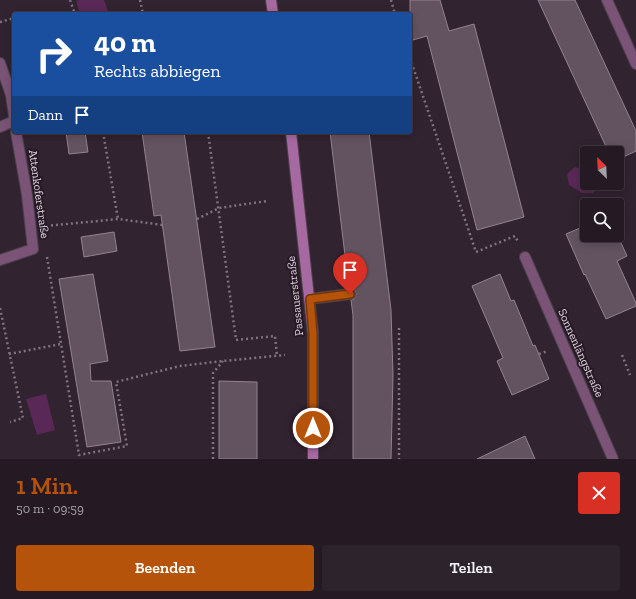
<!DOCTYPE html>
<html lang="de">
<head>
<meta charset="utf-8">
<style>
  body { margin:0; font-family:"Zilla Slab",serif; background:#2d232c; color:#f1f3f6; height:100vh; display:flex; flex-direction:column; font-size:15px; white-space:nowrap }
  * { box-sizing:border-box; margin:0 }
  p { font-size:13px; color:#a3a1a6 }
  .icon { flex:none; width:22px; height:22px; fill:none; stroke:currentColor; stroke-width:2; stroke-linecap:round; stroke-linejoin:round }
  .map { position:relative; height:459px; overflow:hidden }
  .sheet { display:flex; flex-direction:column; background:#251a24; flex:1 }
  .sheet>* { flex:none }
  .top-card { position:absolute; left:12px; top:12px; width:400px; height:122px; border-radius:4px; box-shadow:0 2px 10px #0003,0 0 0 1px #423841; background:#1a4fa0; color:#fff; overflow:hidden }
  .needle { width:26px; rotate:336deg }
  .tools { position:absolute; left:580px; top:146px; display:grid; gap:8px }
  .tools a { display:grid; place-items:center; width:44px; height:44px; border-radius:4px; background:#251a24; box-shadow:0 2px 10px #0003,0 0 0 1px #423841; font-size:20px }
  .pin { position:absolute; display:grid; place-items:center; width:34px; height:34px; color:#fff; margin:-41px -17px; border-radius:50% 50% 50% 0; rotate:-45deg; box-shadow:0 0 4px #0007 }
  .pin .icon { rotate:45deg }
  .me { position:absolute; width:44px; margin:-22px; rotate:0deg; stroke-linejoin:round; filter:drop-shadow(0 0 3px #0008) }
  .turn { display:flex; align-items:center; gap:14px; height:84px; padding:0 16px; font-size:18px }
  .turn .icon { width:52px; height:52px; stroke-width:2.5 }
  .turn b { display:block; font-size:28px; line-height:34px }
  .then { display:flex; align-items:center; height:38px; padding:0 16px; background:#0003; gap:8px; font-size:15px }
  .round { display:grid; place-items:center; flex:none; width:42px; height:42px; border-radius:4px; background:#2d232c }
  .headline { display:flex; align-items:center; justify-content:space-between; height:68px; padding:0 16px }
  h1 { font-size:24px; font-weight:600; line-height:30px; color:#b45309 }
  .cta { display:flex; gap:8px; margin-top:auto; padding:8px 16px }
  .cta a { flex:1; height:46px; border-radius:4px; background:#b45309; color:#fff; font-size:16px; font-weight:600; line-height:46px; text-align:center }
  .cta a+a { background:#2d232c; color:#f1f3f6 }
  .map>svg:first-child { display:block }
  .green { fill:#5a2857 }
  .building { fill:#635361; stroke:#938291 }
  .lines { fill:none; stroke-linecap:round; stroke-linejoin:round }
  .lane-casing { stroke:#4d404c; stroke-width:12 }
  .street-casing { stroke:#4d404c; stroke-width:12 }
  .secondary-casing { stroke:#4d404c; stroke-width:12 }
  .path { stroke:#7f747e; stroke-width:2.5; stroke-dasharray:2 3; stroke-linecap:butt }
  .lane { stroke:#7a5376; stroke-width:10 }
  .street { stroke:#7a5376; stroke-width:10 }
  .secondary { stroke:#a769a1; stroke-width:10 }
  .route-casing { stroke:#753606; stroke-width:10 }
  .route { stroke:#b45309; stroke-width:7 }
  .labels { text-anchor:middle; stroke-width:4; stroke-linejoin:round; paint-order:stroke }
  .street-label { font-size:12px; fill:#dfd6de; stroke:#271a26 }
</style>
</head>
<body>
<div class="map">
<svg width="636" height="459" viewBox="0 0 636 459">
  <rect width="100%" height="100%" fill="#312330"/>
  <!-- green -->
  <g class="green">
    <path d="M 79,0 L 104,0 L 109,14 L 80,14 L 76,1 Z"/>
    <path d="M 575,167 L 587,171 L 587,183 L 599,183 L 600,186 L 593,193 L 582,193 L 569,185 L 567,174 Z"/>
    <path d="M 46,394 L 55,430 L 37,435 L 26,399 Z"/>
  </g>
  <!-- building -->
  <g class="building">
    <path d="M 410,0 L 440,0 L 449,31 L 474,24 L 524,217 L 477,230 L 427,36 L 413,40 L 410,29 Z"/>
    <path d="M 538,0 L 575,0 L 636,131 L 636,151 L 617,160 L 617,153 L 609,153 Z"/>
    <path d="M 66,132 L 85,132 L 88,152 L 69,154 Z"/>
    <path d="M 142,132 L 184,132 L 215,347 L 180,351 L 161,215 L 154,216 Z"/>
    <path d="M 330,132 L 369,132 L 391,310 L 393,375 L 391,459 L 353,459 L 353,315 L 351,300 L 354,299 L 356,294 L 355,290 L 349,288 Z"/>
    <path d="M 587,225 L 587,235 L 617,235 L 617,234 L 627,256 L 617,261 L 636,303 L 636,306 L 606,319 L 585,274 L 584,275 L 566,234 Z"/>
    <path d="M 114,232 L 117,251 L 84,257 L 81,237 Z"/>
    <path d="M 93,274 L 108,361 L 90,364 L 91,381 L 111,381 L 121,442 L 87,447 L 59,279 Z"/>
    <path d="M 500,274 L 511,301 L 514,300 L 533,346 L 535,345 L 549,379 L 512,395 L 497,361 L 503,358 L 472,286 Z"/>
    <path d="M 219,381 L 257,382 L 257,459 L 219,459 Z"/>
    <path d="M 525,436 L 535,459 L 477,459 Z"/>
  </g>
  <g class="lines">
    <!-- lane casing -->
    <g class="lane-casing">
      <g id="lane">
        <path d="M 0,127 L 14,121"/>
        <path d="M 309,299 L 350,294"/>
      </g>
    </g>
    <!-- street casing -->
    <g class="street-casing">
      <g id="street">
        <path d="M 607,0 L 636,64"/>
        <path d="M 0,63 L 11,95 L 14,116"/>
        <path d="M 525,257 L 613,459"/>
        <path d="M 0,260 L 33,249 L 27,195 L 16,132"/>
      </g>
    </g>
    <!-- secondary casing -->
    <g class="secondary-casing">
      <g id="secondary">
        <path d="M 271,0 L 273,14"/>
        <path d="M 291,132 L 313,334 L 313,459"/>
      </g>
    </g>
    <!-- path -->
    <g class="path">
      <path d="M 70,0 L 75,14"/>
      <path d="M 140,0 L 143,14"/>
      <path d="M 391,0 L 395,14"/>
      <path d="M 29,14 L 32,13"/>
      <path d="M 0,22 L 14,18"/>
      <path d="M 410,58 L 476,252 L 515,236 L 518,242"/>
      <path d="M 103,132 L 118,219"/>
      <path d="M 208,132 L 236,340 L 275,336 L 277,356"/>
      <path d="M 197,219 L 219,208 L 267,201"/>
      <path d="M 46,226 L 118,219 L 163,225"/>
      <path d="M 47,257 L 79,455 L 127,446 L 116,382 L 180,366 L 223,361 L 285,355"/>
      <path d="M 0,308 L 23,418 L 10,422"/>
      <path d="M 399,328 L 399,459"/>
      <path d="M 9,354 L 61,344"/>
      <path d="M 539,354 L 548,351"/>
      <path d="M 622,355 L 630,375"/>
      <path d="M 213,459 L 213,373 L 223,361"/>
    </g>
    <!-- lane -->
    <use href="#lane" class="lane"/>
    <!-- street -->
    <use href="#street" class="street"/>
    <!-- secondary -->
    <use href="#secondary" class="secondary"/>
  </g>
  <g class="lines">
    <!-- route casing -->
    <g class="route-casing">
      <path id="route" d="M 313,428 L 313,334 L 310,299 L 350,294"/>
    </g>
    <!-- route -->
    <use href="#route" class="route"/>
  </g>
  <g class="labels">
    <!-- street labels -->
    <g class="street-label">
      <text transform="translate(39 194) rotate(82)" y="4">Attenkoferstraße</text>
      <text transform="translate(295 296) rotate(-96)" y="4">Passauerstraße</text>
      <text transform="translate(581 353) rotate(66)" y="4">Sonnenlängstraße</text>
    </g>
  </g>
</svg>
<div class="tools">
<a><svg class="needle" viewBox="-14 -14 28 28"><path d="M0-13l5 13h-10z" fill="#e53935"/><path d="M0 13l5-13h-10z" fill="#a3a1a6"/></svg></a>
<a><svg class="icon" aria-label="search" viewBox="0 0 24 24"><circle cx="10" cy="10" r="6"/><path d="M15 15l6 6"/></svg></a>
</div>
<div class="pin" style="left:350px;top:294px;background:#d93025"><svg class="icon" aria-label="arrive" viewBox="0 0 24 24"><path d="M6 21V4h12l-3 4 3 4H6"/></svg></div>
<svg class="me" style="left:313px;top:428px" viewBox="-20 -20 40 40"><circle r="17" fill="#b45309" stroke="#fff" stroke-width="3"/><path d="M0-11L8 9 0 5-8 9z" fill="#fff"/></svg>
<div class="top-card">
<div class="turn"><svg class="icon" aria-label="right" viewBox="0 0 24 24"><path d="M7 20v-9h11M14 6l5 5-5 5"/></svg><div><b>40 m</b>Rechts abbiegen</div></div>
<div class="then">Dann<svg class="icon" aria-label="arrive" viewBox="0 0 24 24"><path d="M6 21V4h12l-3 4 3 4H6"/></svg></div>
</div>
</div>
<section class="sheet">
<div class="headline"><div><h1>1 Min.</h1><p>50 m · 09:59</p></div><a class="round" style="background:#d93025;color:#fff"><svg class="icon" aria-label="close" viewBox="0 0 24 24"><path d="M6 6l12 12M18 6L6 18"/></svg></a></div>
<div class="cta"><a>Beenden</a><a>Teilen</a></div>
</section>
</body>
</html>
